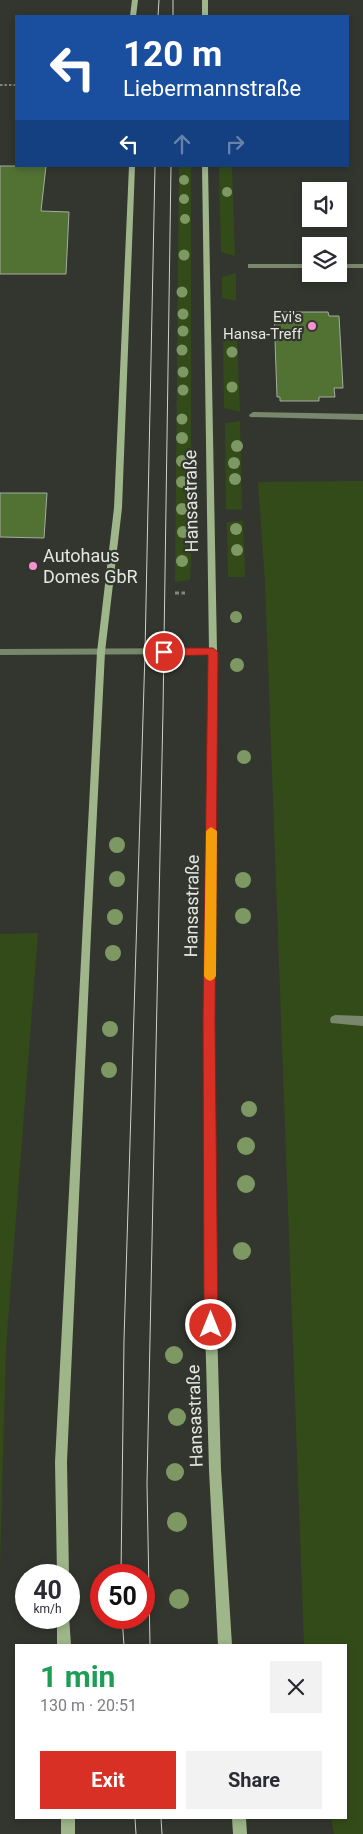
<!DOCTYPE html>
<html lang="en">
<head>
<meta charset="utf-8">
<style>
  body { margin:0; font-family:Roboto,sans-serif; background:#f2f2f3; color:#2b2b33; height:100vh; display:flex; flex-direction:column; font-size:19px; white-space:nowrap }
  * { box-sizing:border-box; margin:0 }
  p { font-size:16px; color:#7c7c81 }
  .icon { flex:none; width:28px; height:28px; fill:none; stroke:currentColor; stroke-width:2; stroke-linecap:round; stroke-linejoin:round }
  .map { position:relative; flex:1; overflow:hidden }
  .details { position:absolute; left:15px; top:1644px; width:332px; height:175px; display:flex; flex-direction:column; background:#fff; border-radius:0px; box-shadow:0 2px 8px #0003 }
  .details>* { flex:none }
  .top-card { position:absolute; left:15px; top:15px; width:334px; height:152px; border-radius:0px; box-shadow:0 2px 8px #0003; background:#1a4fa0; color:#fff; overflow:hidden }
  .tools { position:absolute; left:302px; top:182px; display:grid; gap:10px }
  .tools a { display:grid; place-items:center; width:45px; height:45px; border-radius:0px; background:#fff; box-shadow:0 2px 8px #0003; font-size:25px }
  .speed { position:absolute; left:15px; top:1564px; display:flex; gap:10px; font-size:25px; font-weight:700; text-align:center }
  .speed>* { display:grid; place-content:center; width:65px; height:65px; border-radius:50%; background:#fff; box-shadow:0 2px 8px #0003; line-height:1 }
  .speed small { font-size:12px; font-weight:400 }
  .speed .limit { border:8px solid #d22; background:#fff; color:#111 }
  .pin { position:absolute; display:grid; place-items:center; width:42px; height:42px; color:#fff; margin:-21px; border:2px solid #fff; border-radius:50%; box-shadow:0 1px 5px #0007 }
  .me { position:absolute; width:55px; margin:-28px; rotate:0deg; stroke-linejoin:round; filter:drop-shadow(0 0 4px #0008) }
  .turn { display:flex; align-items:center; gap:18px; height:105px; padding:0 25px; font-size:22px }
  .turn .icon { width:65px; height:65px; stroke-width:2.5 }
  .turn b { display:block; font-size:35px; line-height:42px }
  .lanes { display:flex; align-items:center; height:48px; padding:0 25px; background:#0003; justify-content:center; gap:25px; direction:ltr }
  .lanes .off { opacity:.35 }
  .round { display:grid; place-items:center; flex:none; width:52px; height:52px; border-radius:0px; background:#f2f2f3 }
  .overview { display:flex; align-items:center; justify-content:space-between; height:85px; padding:0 25px }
  h1 { font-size:30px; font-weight:700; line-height:38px; color:#1e9e55 }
  .cta { display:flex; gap:10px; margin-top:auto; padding:10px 25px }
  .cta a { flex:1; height:58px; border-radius:0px; background:#d93025; color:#fff; font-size:20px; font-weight:700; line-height:58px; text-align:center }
  .cta a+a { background:#f2f2f3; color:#2b2b33 }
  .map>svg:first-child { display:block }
  .green { fill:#334b19 }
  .building { fill:#527233; stroke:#a6aca2 }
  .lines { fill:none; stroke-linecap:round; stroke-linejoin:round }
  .path-far1 { stroke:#82867f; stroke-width:2; stroke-dasharray:2.5 2; stroke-linecap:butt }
  .path { stroke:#82867f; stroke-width:3; stroke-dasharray:4 2.5; stroke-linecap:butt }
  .service { fill:#79886c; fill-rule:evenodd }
  .minor { fill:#79886c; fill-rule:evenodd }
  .secondary { fill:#9fb68b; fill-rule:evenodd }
  .tram { stroke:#cdd0cb; stroke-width:1 }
  .tree { fill:#7d9863 }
  .route { fill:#d93025; stroke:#8d1f18 }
  .slow { fill:#f59e0b }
  .poi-dot { fill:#f591d2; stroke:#32362e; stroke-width:2 }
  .labels { text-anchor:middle; stroke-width:4.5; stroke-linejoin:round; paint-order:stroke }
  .far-poi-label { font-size:15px; fill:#e3e6e1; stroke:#32362e; text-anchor:end }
  .street-label { font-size:18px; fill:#e3e6e1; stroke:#32362e }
  .poi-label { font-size:18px; fill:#e3e6e1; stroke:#32362e; text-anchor:start }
</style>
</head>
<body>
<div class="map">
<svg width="363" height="1834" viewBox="0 0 363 1834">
  <rect width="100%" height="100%" fill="#32362e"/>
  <!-- green -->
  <g class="green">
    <path d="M 179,166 L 191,166 L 191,557 L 190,580 L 175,582 Z"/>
    <path d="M 232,166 L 235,256 L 221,252 L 219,168 Z"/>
    <path d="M 236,273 L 236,301 L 222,298 L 222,277 Z"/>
    <path d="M 237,339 L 240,412 L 224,408 L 223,341 Z"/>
    <path d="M 240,421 L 242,510 L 226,509 L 225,423 Z"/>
    <path d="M 363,481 L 363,1834 L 334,1834 L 331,1818 L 346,1818 L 346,1645 L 304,1645 L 265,582 L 258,482 Z"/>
    <path d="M 243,521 L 245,577 L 228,577 L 227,522 Z"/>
    <path d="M 38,933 L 6,1348 L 0,1566 L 0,934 Z"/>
  </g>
  <!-- building -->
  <g class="building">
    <path d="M 0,166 L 46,166 L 41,211 L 69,212 L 66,274 L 0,274 Z"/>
    <path d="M 274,312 L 328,312 L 329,316 L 339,316 L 343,388 L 334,388 L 335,397 L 319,397 L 319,401 L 280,401 L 280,397 L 277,397 Z"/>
    <path d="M 0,493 L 47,493 L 44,538 L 0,537 Z"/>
  </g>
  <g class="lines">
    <!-- path-far1 -->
    <path class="path-far1" d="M 0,85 L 16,85"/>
    <!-- path -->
    <path class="path" d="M 175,593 L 185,593"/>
    <!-- service -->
    <g class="service">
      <rect x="248" y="264" width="63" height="4"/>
      <rect x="339" y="264" width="24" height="4"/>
      <path d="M 253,412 L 363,414 L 363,420 L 250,417 L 249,415 Z"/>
      <path d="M 335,1015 L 363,1016 L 363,1026 L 331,1023 L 330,1020 L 331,1017 Z"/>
    </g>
    <!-- minor -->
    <path class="minor" d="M 213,648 L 217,651 L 213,654 L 0,655 L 0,649 Z"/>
    <!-- secondary -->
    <g class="secondary">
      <path d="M 132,0 L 138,0 L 136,16 L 130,16 Z"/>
      <rect x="202" y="0" width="6" height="16"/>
      <path d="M 129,166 L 135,166 L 122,508 L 105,652 L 91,933 L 67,1462 L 69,1575 L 69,1577 L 69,1575 L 57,1575 L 55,1462 L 97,652 L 114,508 Z"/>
      <path d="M 202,166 L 208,166 L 217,651 L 214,1019 L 217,1325 L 221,1470 L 232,1645 L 218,1645 L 209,1470 L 205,1325 L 204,1019 L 209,651 Z"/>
      <path d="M 69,1616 L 71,1645 L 57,1645 L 57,1618 L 69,1618 Z"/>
      <rect x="61" y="1818" width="14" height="16"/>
      <path d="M 232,1818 L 246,1818 L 247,1834 L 233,1834 Z"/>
    </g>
    <!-- tram -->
    <g class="tram">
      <path d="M 173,0 L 173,16"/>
      <path d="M 158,16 L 159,0"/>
      <path d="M 121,1575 L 124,1340 L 145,652 L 155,166"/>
      <path d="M 122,1618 L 124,1645"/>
      <path d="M 150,1645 L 147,1484 L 163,710 L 171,166"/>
      <path d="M 135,1818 L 136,1834"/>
      <path d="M 161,1818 L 162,1834"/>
    </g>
  </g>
  <!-- trees -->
  <g class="tree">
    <circle cx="184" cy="180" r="5"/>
    <circle cx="227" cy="192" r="5"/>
    <circle cx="184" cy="199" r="5"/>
    <circle cx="185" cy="219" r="5"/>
    <circle cx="184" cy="255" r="5.5"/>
    <circle cx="182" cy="292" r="5.5"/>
    <circle cx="183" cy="314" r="5.5"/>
    <circle cx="183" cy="331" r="5.5"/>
    <circle cx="182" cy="350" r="5.5"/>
    <circle cx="232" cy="352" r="5.5"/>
    <circle cx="183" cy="372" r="5.5"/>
    <circle cx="232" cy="387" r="5.5"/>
    <circle cx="183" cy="390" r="5.5"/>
    <circle cx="182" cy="419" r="5.5"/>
    <circle cx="182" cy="438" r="6"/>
    <circle cx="237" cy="446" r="6"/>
    <circle cx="182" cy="461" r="6"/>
    <circle cx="234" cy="463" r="6"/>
    <circle cx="235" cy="479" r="6"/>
    <circle cx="182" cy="482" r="6"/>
    <circle cx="182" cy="509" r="6"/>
    <circle cx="236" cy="529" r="6"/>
    <circle cx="183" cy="532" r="6"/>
    <circle cx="237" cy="550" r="6"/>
    <circle cx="182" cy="561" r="6"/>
    <circle cx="236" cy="617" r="6"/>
    <circle cx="237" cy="665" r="7"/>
    <circle cx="244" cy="757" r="7"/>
    <circle cx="117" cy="845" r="8"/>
    <circle cx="117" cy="879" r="8"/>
    <circle cx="243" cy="880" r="8"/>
    <circle cx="243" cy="916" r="8"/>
    <circle cx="115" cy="917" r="8"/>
    <circle cx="113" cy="953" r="8"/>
    <circle cx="110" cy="1029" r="8"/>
    <circle cx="109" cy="1070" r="8"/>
    <circle cx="249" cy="1109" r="8"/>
    <circle cx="246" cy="1146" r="9"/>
    <circle cx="246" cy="1184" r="9"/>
    <circle cx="242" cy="1251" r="9"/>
    <circle cx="174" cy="1355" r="9"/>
    <circle cx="177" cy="1417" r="9"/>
    <circle cx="175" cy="1472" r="9"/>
    <circle cx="177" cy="1522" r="10"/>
    <circle cx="179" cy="1599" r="10"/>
  </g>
  <!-- route -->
  <path class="route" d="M 164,648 L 213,648 L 218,652 L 215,1019 L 218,1325 L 216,1330 L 211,1332 L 206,1330 L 204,1325 L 203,1019 L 208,655 L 164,656 L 159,652 Z"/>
  <!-- slow -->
  <path class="slow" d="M 211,827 L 217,831 L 216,976 L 214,979 L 210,981 L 206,979 L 204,976 L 206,831 Z"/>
  <!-- markers -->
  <g class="poi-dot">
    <circle cx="312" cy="326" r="5"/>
    <circle cx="33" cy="566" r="5"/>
  </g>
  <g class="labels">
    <!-- far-poi labels -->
    <g class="far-poi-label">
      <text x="302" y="322">Evi's<tspan x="302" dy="17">Hansa-Treff</tspan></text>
    </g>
    <!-- street labels -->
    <g class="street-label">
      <text transform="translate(191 501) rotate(-91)" y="6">Hansastraße</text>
      <text transform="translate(192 906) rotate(-89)" y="6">Hansastraße</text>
      <text transform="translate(195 1416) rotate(-92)" y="6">Hansastraße</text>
    </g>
    <!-- poi labels -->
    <g class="poi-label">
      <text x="43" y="562">Autohaus<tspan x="43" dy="21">Domes GbR</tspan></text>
    </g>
  </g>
</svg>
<div class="tools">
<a><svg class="icon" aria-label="sound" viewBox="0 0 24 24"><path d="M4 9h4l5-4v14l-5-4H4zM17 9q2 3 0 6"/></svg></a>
<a><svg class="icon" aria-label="layers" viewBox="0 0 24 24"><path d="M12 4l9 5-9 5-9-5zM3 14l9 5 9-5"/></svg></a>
</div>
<div class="speed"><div>40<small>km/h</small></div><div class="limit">50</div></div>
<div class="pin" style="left:164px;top:652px;background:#d93025"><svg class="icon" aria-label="arrive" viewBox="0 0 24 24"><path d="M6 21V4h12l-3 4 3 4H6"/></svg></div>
<svg class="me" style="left:211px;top:1325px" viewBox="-20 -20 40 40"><circle r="17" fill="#d93025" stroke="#fff" stroke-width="3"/><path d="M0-11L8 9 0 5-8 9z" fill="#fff"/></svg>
<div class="top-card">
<div class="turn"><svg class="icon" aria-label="left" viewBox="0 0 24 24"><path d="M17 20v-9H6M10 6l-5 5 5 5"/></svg><div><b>120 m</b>Liebermannstraße</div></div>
<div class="lanes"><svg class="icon" aria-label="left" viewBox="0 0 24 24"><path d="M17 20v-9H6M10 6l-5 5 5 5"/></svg><svg class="icon off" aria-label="ahead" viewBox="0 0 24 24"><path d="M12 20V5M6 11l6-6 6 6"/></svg><svg class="icon off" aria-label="right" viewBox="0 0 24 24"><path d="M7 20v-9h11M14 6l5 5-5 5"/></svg></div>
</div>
<section class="details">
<div class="overview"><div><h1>1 min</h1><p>130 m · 20:51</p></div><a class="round"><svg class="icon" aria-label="close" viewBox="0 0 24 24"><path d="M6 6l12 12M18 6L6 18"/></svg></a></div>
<div class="cta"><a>Exit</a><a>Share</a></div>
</section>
</div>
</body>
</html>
